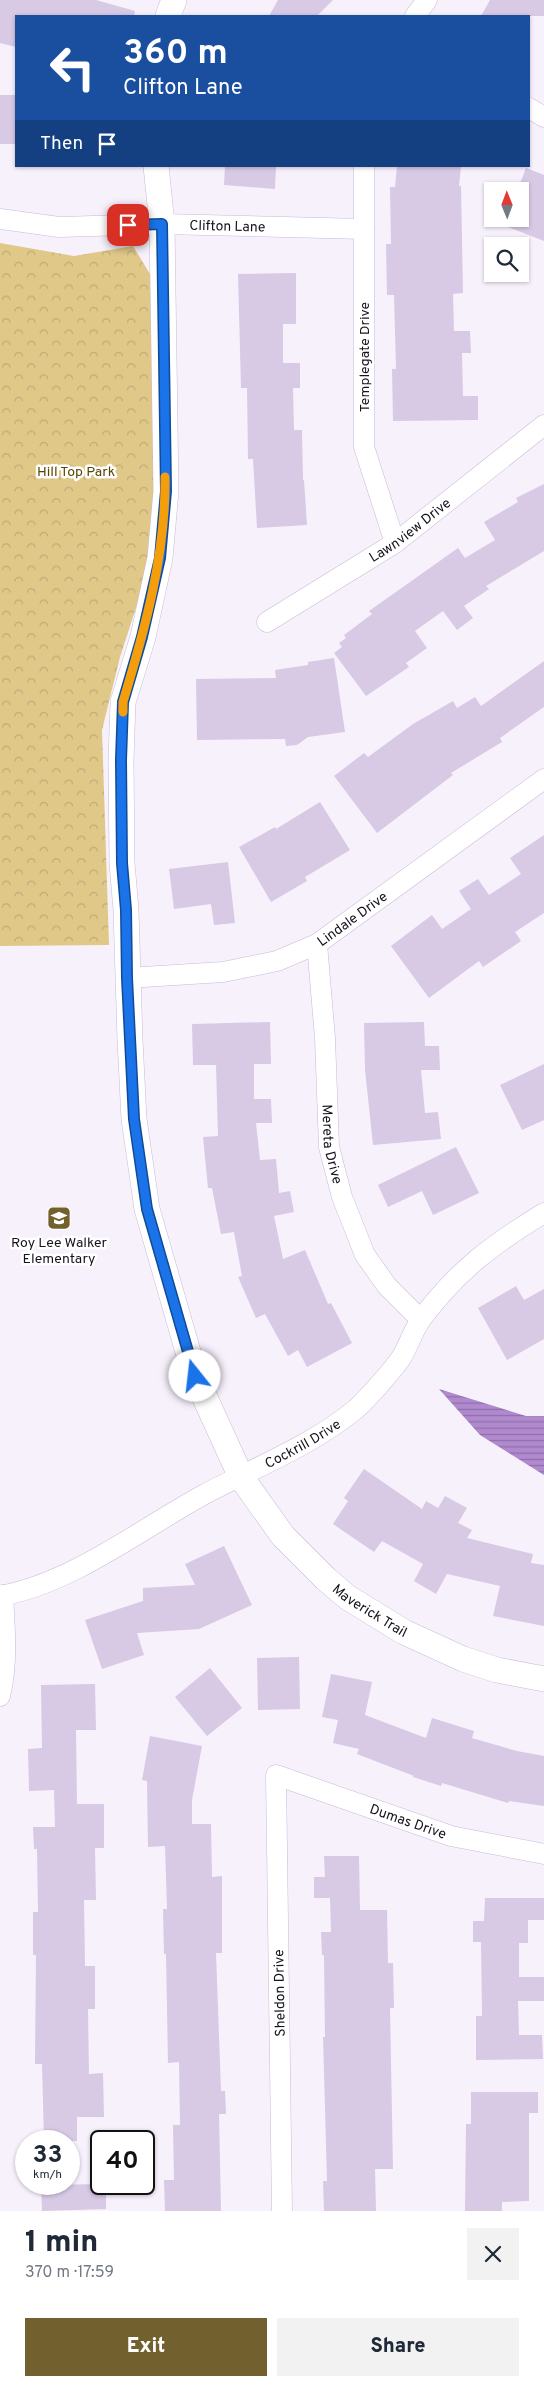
<!DOCTYPE html>
<html lang="en">
<head>
<meta charset="utf-8">
<style>
  body { margin:0; font-family:Overpass,sans-serif; background:#f2f2f3; color:#1f2937; height:100vh; display:flex; flex-direction:column; font-size:19px; white-space:nowrap }
  * { box-sizing:border-box; margin:0 }
  p { font-size:16px; color:#747a83 }
  .icon { flex:none; width:28px; height:28px; fill:none; stroke:currentColor; stroke-width:2; stroke-linecap:round; stroke-linejoin:round }
  .map { position:relative; height:2211px; overflow:hidden }
  .side { display:flex; flex-direction:column; background:#fff; flex:1 }
  .side>* { flex:none }
  .hud { position:absolute; left:15px; top:15px; width:515px; height:152px; border-radius:0px; box-shadow:0 1px 4px #0004; background:#1a4fa0; color:#fff; overflow:hidden }
  .needle { width:32px; rotate:359deg }
  .tools { position:absolute; left:484px; top:182px; display:grid; gap:10px }
  .tools a { display:grid; place-items:center; width:45px; height:45px; border-radius:0px; background:#fff; box-shadow:0 1px 4px #0004; font-size:25px }
  .speed { position:absolute; left:15px; top:2130px; display:flex; gap:10px; font-size:25px; font-weight:700; text-align:center }
  .speed>* { display:grid; place-content:center; width:65px; height:65px; border-radius:50%; background:#fff; box-shadow:0 1px 4px #0004; line-height:1 }
  .speed small { font-size:12px; font-weight:400 }
  .speed .limit { border:2px solid #111; border-radius:8px; background:#fff; color:#111 }
  .pin { position:absolute; display:grid; place-items:center; width:42px; height:42px; color:#fff; margin:-21px; border-radius:10px; box-shadow:0 2px 8px #0006 }
  .me { position:absolute; width:55px; margin:-28px; rotate:344deg; stroke-linejoin:round; filter:drop-shadow(0 0 4px #0008) }
  .turn { display:flex; align-items:center; gap:18px; height:105px; padding:0 25px; font-size:22px }
  .turn .icon { width:65px; height:65px; stroke-width:2.5 }
  .turn b { display:block; font-size:35px; line-height:42px }
  .then { display:flex; align-items:center; height:48px; padding:0 25px; background:#0003; gap:10px; font-size:19px }
  .round { display:grid; place-items:center; flex:none; width:52px; height:52px; border-radius:0px; background:#f2f2f3 }
  .overview { display:flex; align-items:center; justify-content:space-between; height:85px; padding:0 25px }
  h1 { font-size:30px; font-weight:800; line-height:38px }
  .action { display:flex; gap:10px; margin-top:auto; padding:10px 25px }
  .action a { flex:1; height:58px; border-radius:0px; background:#73602f; color:#fff; font-size:20px; font-weight:800; line-height:58px; text-align:center }
  .action a+a { background:#f2f2f3; color:#1f2937 }
  .map>svg:first-child { display:block }
  .park { fill:url(#park-crowns) }
  .water { fill:url(#water-rules) }
  .building { fill:#d8c9e5 }
  .lines { fill:none; stroke-linecap:round; stroke-linejoin:round }
  .minor-casing { stroke:#c9bad6; stroke-width:21 }
  .tertiary-casing { stroke:#c9bad6; stroke-width:26 }
  .minor { stroke:#fff; stroke-width:20 }
  .tertiary { stroke:#fff; stroke-width:25 }
  .route-casing { stroke:#114b97; stroke-width:12 }
  .route { stroke:#1a73e8; stroke-width:9 }
  .slow { stroke:#f59e0b; stroke-width:9 }
  .labels { text-anchor:middle; stroke-width:5; stroke-linejoin:round; paint-order:stroke }
  .street-label { font-size:14px; fill:#17121c; stroke:#fff }
  .park-label { font-size:14px; fill:#594400; stroke:#fff }
  .poi-label { font-size:14px; fill:#17121c; stroke:#fff }
</style>
</head>
<body>
<div class="map">
<svg width="544" height="2211" viewBox="0 0 544 2211">
  <defs>
    <pattern id="park-crowns" width="20" height="18" patternUnits="userSpaceOnUse" patternTransform="scale(1.25)"><rect width="20" height="18" fill="#e0c889"/><path d="M2 6a3 3 0 1 1 6 0M12 15a3 3 0 1 1 6 0" fill="none" stroke="#bfab76"/></pattern>
    <pattern id="water-rules" width="6" height="5" patternUnits="userSpaceOnUse" patternTransform="scale(1.25)"><rect width="6" height="5" fill="#b089ce"/><path d="M0 2.5h6" fill="none" stroke="#8e6fa6"/></pattern>
  </defs>
  <rect width="100%" height="100%" fill="#f7f1fc"/>
  <!-- park -->
  <path class="park" d="M 0,243 L 74,256 L 133,246 L 153,279 L 153,527 L 144,583 L 120,657 L 102,730 L 109,945 L 0,946 Z"/>
  <!-- water -->
  <path class="water" d="M 439,1389 L 526,1416 L 544,1416 L 544,1475 L 480,1435 Z"/>
  <!-- building -->
  <g class="building">
    <path d="M 0,0 L 96,0 L 135,11 L 134,16 L 16,16 L 16,47 L 0,43 Z"/>
    <path d="M 278,0 L 333,0 L 317,16 L 269,16 Z"/>
    <path d="M 490,0 L 544,0 L 544,16 L 481,16 Z"/>
    <rect x="0" y="95" width="16" height="49"/>
    <path d="M 225,166 L 276,166 L 275,189 L 224,185 Z"/>
    <path d="M 397,166 L 461,166 L 459,186 L 461,186 L 463,293 L 453,294 L 454,331 L 470,331 L 471,353 L 462,353 L 463,396 L 478,396 L 478,420 L 393,421 L 392,369 L 396,369 L 394,295 L 387,295 L 386,244 L 391,244 L 390,187 L 395,187 Z"/>
    <path d="M 526,168 L 544,175 L 544,241 L 503,225 L 506,219 L 520,219 L 520,191 L 517,191 Z"/>
    <path d="M 296,273 L 296,324 L 283,324 L 283,363 L 300,363 L 300,388 L 293,388 L 294,430 L 302,430 L 303,480 L 304,480 L 307,525 L 257,528 L 253,459 L 248,459 L 247,388 L 241,388 L 238,274 Z"/>
    <path d="M 544,484 L 544,551 L 486,586 L 489,589 L 464,606 L 473,618 L 457,630 L 443,611 L 415,631 L 427,648 L 406,663 L 409,667 L 366,696 L 334,653 L 342,647 L 339,643 L 346,638 L 344,635 L 372,614 L 369,611 L 458,548 L 465,558 L 495,540 L 484,522 L 518,502 L 516,498 Z"/>
    <path d="M 334,658 L 345,732 L 308,737 L 297,745 L 286,746 L 285,739 L 197,740 L 196,679 L 276,678 L 275,670 L 308,665 L 308,662 Z"/>
    <path d="M 544,661 L 544,707 L 500,738 L 502,742 L 451,773 L 453,775 L 377,833 L 334,776 L 364,753 L 368,757 L 413,724 L 453,701 L 457,708 L 475,697 L 481,706 Z"/>
    <path d="M 320,802 L 350,850 L 305,877 L 307,881 L 271,902 L 239,847 L 275,827 L 276,829 Z"/>
    <path d="M 544,835 L 544,913 L 515,932 L 521,941 L 483,967 L 479,961 L 429,998 L 391,946 L 432,915 L 442,929 L 471,909 L 459,891 L 478,879 L 489,895 L 521,874 L 510,858 Z"/>
    <path d="M 228,862 L 235,923 L 214,925 L 211,904 L 174,909 L 169,869 Z"/>
    <path d="M 270,1022 L 271,1064 L 254,1064 L 254,1099 L 271,1099 L 272,1123 L 256,1123 L 260,1160 L 276,1159 L 279,1193 L 290,1191 L 294,1212 L 274,1216 L 283,1259 L 305,1250 L 328,1304 L 331,1303 L 352,1343 L 307,1367 L 298,1350 L 288,1356 L 265,1314 L 256,1318 L 238,1277 L 242,1276 L 234,1232 L 221,1234 L 212,1188 L 208,1188 L 203,1137 L 218,1136 L 216,1065 L 193,1065 L 192,1024 Z"/>
    <path d="M 424,1022 L 425,1046 L 439,1046 L 440,1070 L 421,1070 L 425,1113 L 438,1112 L 441,1139 L 373,1145 L 365,1070 L 364,1023 Z"/>
    <path d="M 544,1064 L 544,1120 L 522,1130 L 500,1085 Z"/>
    <path d="M 456,1147 L 479,1193 L 433,1215 L 422,1191 L 388,1207 L 378,1185 Z"/>
    <path d="M 516,1286 L 524,1300 L 544,1289 L 544,1339 L 507,1360 L 478,1308 Z"/>
    <path d="M 364,1469 L 422,1509 L 426,1501 L 438,1508 L 445,1496 L 467,1508 L 458,1523 L 472,1530 L 467,1538 L 533,1554 L 531,1563 L 544,1565 L 544,1626 L 493,1616 L 500,1586 L 447,1574 L 436,1594 L 414,1581 L 423,1564 L 382,1541 L 374,1552 L 333,1524 L 348,1501 L 344,1498 Z"/>
    <path d="M 224,1546 L 252,1605 L 199,1629 L 137,1633 L 144,1655 L 102,1669 L 85,1620 L 143,1601 L 143,1588 L 195,1585 L 185,1564 Z"/>
    <path d="M 299,1657 L 300,1709 L 258,1710 L 257,1658 Z"/>
    <path d="M 210,1668 L 242,1708 L 207,1736 L 175,1697 Z"/>
    <path d="M 331,1674 L 372,1682 L 365,1715 L 426,1738 L 432,1718 L 474,1731 L 472,1738 L 517,1751 L 544,1756 L 544,1806 L 509,1801 L 508,1803 L 442,1783 L 441,1786 L 413,1777 L 414,1776 L 357,1754 L 359,1749 L 333,1743 L 338,1720 L 322,1717 Z"/>
    <path d="M 95,1684 L 96,1730 L 76,1730 L 77,1804 L 104,1804 L 104,1848 L 95,1848 L 96,1900 L 84,1900 L 85,1966 L 95,1966 L 95,2009 L 88,2009 L 89,2074 L 103,2073 L 104,2117 L 77,2117 L 77,2141 L 44,2141 L 42,2064 L 35,2064 L 36,1955 L 33,1955 L 33,1912 L 38,1912 L 37,1849 L 34,1849 L 33,1827 L 55,1827 L 54,1790 L 29,1791 L 28,1749 L 42,1748 L 41,1685 Z"/>
    <path d="M 150,1736 L 202,1746 L 192,1800 L 192,1824 L 211,1824 L 212,1877 L 222,1876 L 222,1953 L 216,1953 L 221,2091 L 225,2091 L 226,2114 L 219,2114 L 221,2211 L 165,2211 L 164,2180 L 174,2180 L 173,2125 L 180,2125 L 179,2062 L 168,2063 L 166,1954 L 164,1954 L 163,1909 L 167,1909 L 165,1846 L 148,1847 L 147,1781 L 142,1780 Z"/>
    <path d="M 324,1856 L 359,1856 L 360,1910 L 387,1910 L 388,1963 L 393,1963 L 394,2008 L 390,2008 L 393,2169 L 375,2169 L 376,2211 L 324,2211 L 323,2181 L 327,2181 L 323,2037 L 325,2037 L 324,1955 L 322,1955 L 321,1932 L 331,1932 L 330,1898 L 314,1898 L 314,1877 L 325,1877 Z"/>
    <path d="M 485,1898 L 544,1898 L 544,1920 L 528,1920 L 528,1943 L 519,1943 L 519,1977 L 544,1977 L 544,2001 L 518,2001 L 519,2035 L 542,2035 L 543,2059 L 476,2060 L 476,2016 L 482,2016 L 481,1942 L 473,1942 L 473,1921 L 484,1921 Z"/>
    <path d="M 471,2092 L 538,2092 L 538,2113 L 529,2113 L 529,2201 L 502,2202 L 502,2211 L 465,2211 L 466,2124 L 471,2124 Z"/>
    <path d="M 106,2184 L 106,2209 L 42,2211 L 41,2185 Z"/>
  </g>
  <g class="lines">
    <!-- minor casing -->
    <g class="minor-casing">
      <g id="minor">
        <path d="M 415,16 L 427,0"/>
        <path d="M 529,108 L 544,117"/>
        <path d="M 364,166 L 364,447 L 395,543"/>
        <path id="s1" d="M 0,219 L 59,227 L 162,224 L 364,229"/>
        <path id="s2" d="M 267,622 L 395,543 L 544,425"/>
        <path id="s3" d="M 317,944 L 325,1038 L 329,1147 L 342,1197 L 365,1255 L 387,1286 L 420,1319"/>
        <path id="s4" d="M 127,978 L 223,972 L 277,961 L 317,944 L 544,779"/>
        <path id="s5" d="M 0,1596 C 71,1584 142,1528 205,1494 C 256,1467 311,1446 356,1409 C 368,1398 392,1371 401,1358 C 409,1345 413,1330 422,1318 C 458,1270 493,1244 544,1213"/>
        <path d="M 0,1696 C 8,1663 5,1629 3,1595"/>
        <path id="s6" d="M 282,2211 L 276,1775 L 451,1836 L 544,1854"/>
      </g>
    </g>
    <!-- tertiary casing -->
    <g class="tertiary-casing">
      <g id="tertiary">
        <path d="M 168,16 L 174,0"/>
        <path id="s7" d="M 156,166 L 162,224 L 166,491 L 160,558 L 143,637 L 123,702 L 121,760 L 122,863 L 126,910 L 130,1040 L 134,1119 L 147,1209 L 195,1376 L 241,1477 L 283,1536 L 326,1579 L 347,1597 L 404,1632 L 463,1659 L 497,1670 L 544,1679"/>
      </g>
    </g>
    <!-- minor -->
    <use href="#minor" class="minor"/>
    <!-- tertiary -->
    <use href="#tertiary" class="tertiary"/>
  </g>
  <g class="lines">
    <!-- route casing -->
    <g class="route-casing">
      <path id="route" d="M 128,225 L 162,224 L 166,491 L 160,558 L 142,637 L 123,702 L 121,760 L 122,863 L 126,910 L 127,978 L 134,1119 L 147,1209 L 195,1376"/>
    </g>
    <!-- route -->
    <use href="#route" class="route"/>
    <!-- slow -->
    <path class="slow" d="M 123,712 L 123,702 C 145,629 166,554 165,477"/>
  </g>
  <!-- icons -->
  <defs>
    <g id="school-square" transform="scale(1.25)"><rect x="-9" y="-9" width="18" height="18" rx="4" fill="#73602f" stroke="#fff"/><path d="M0-5L7-2L0 1L-7-2ZM-4 1L0 2.5L4 1V4Q0 6-4 4Z" fill="#fff"/></g>
  </defs>
  <g fill-rule="evenodd">
    <use href="#school-square" x="59" y="1218"/>
  </g>
  <g class="labels">
    <!-- street labels -->
    <g class="street-label">
      <text dy="5" stroke="none"><textPath href="#s1" startOffset="228">Clifton Lane</textPath></text>
      <text transform="translate(364 357) rotate(-90)" y="5">Templegate Drive</text>
      <text dy="5" stroke="none"><textPath href="#s2" startOffset="170">Lawnview Drive</textPath></text>
      <text dy="5" stroke="none"><textPath href="#s4" startOffset="238">Lindale Drive</textPath></text>
      <text dy="5" stroke="none"><textPath href="#s3" startOffset="201">Mereta Drive</textPath></text>
      <text dy="5" stroke="none"><textPath href="#s5" startOffset="340">Cockrill Drive</textPath></text>
      <text dy="5" stroke="none"><textPath href="#s7" startOffset="1522">Maverick Trail</textPath></text>
      <text dy="5" stroke="none"><textPath href="#s6" startOffset="576">Dumas Drive</textPath></text>
      <text transform="translate(279 1993) rotate(-91)" y="5">Sheldon Drive</text>
    </g>
    <!-- park labels -->
    <g class="park-label">
      <text x="76" y="476">Hill Top Park</text>
    </g>
    <!-- poi labels -->
    <g class="poi-label">
      <text x="59" y="1247">Roy Lee Walker<tspan x="59" dy="16">Elementary</tspan></text>
    </g>
  </g>
</svg>
<div class="tools">
<a><svg class="needle" viewBox="-14 -14 28 28"><path d="M0-13l5 13h-10z" fill="#e53935"/><path d="M0 13l5-13h-10z" fill="#747a83"/></svg></a>
<a><svg class="icon" aria-label="search" viewBox="0 0 24 24"><circle cx="10" cy="10" r="6"/><path d="M15 15l6 6"/></svg></a>
</div>
<div class="speed"><div>33<small>km/h</small></div><div class="limit">40</div></div>
<div class="pin" style="left:128px;top:225px;background:#d93025"><svg class="icon" aria-label="arrive" viewBox="0 0 24 24"><path d="M6 21V4h12l-3 4 3 4H6"/></svg></div>
<svg class="me" style="left:195px;top:1376px" viewBox="-20 -20 40 40"><circle r="19" fill="#fff"/><path d="M0-13L10 11 0 6-10 11z" fill="#1a73e8"/></svg>
<div class="hud">
<div class="turn"><svg class="icon" aria-label="left" viewBox="0 0 24 24"><path d="M17 20v-9H6M10 6l-5 5 5 5"/></svg><div><b>360 m</b>Clifton Lane</div></div>
<div class="then">Then<svg class="icon" aria-label="arrive" viewBox="0 0 24 24"><path d="M6 21V4h12l-3 4 3 4H6"/></svg></div>
</div>
</div>
<section class="side">
<div class="overview"><div><h1>1 min</h1><p>370 m · 17:59</p></div><a class="round"><svg class="icon" aria-label="close" viewBox="0 0 24 24"><path d="M6 6l12 12M18 6L6 18"/></svg></a></div>
<div class="action"><a>Exit</a><a>Share</a></div>
</section>
</body>
</html>
